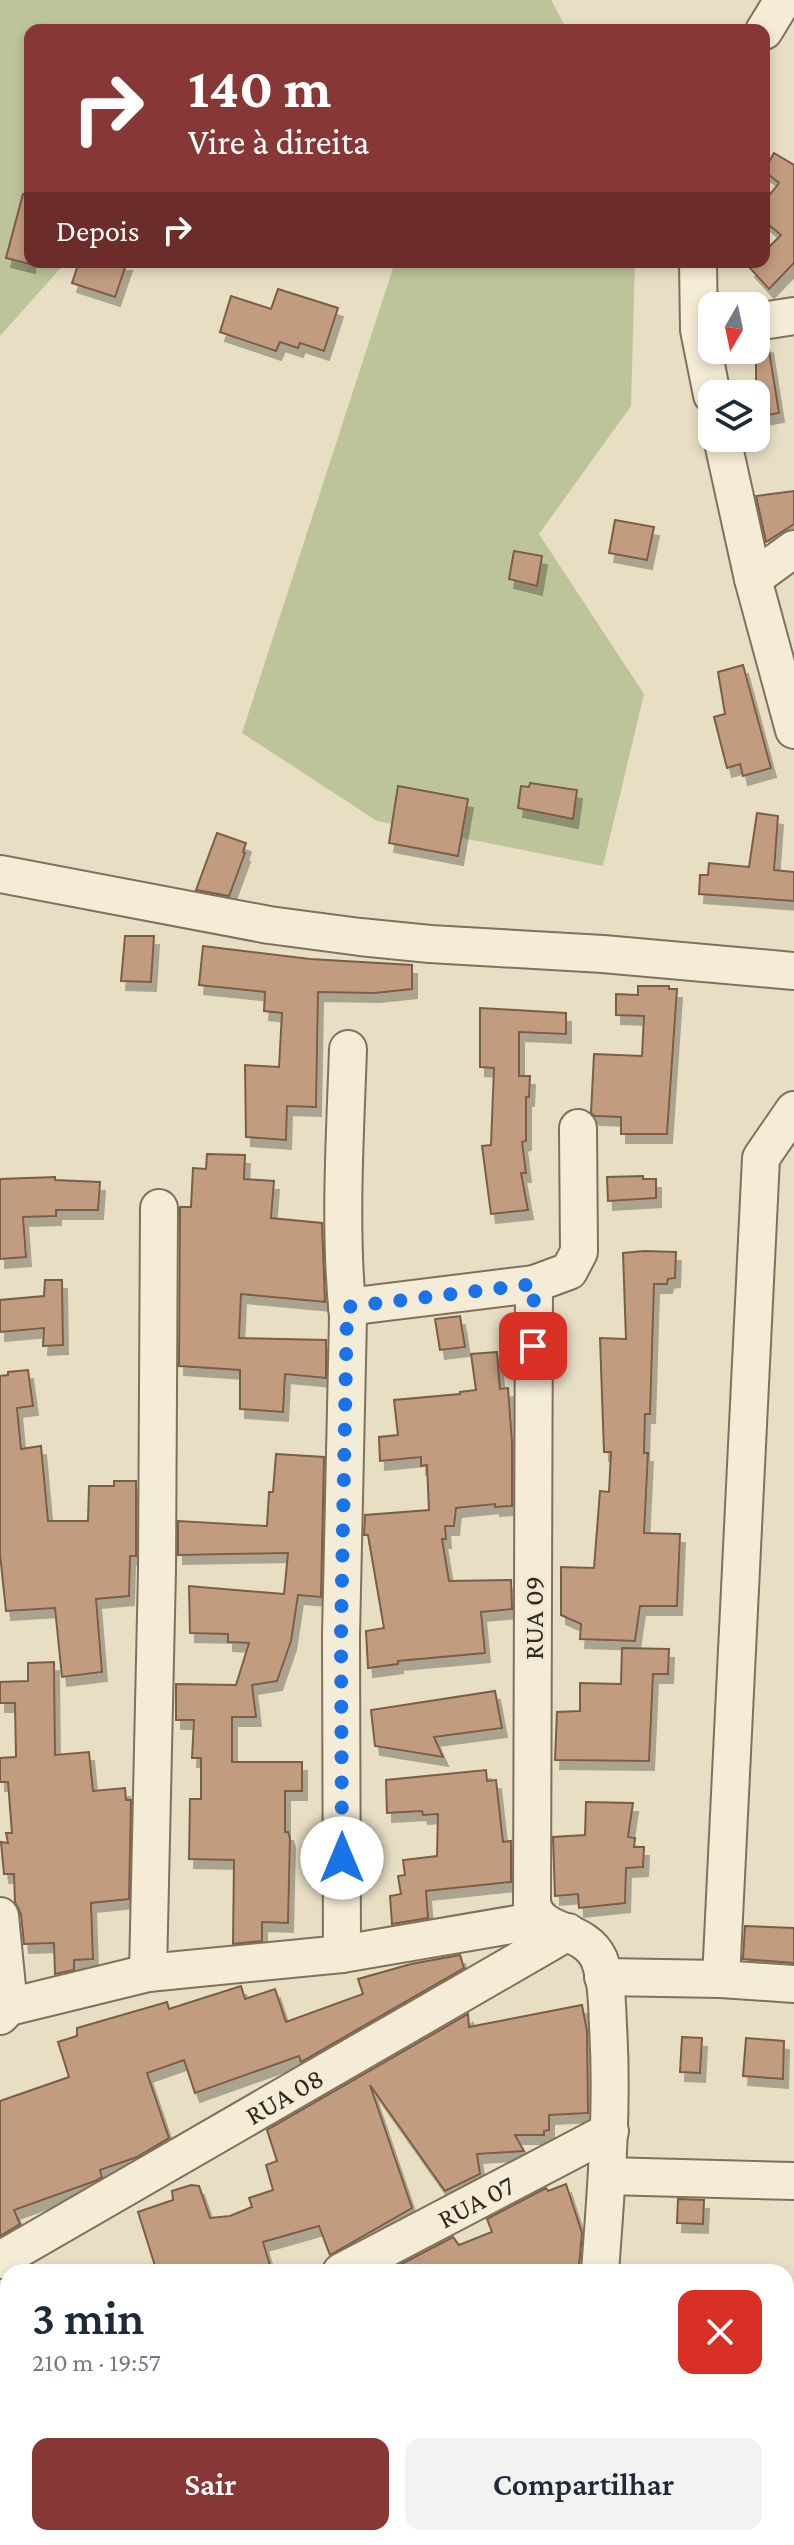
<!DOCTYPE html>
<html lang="pt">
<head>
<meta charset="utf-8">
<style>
  body { margin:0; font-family:"Crimson Pro",serif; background:#f2f2f3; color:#1f2937; height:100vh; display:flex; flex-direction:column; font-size:30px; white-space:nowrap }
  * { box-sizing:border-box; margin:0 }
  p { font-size:26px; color:#747a83 }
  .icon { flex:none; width:44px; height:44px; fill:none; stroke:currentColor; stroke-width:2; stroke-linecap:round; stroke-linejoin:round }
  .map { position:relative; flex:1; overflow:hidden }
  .details { position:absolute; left:0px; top:2264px; width:794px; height:282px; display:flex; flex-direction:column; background:#fff; border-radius:24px 24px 0 0; box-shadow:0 4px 12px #0003 }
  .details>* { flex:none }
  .banner { position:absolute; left:24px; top:24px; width:746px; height:244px; border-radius:16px; box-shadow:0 4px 12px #0003; background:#873735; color:#fff; overflow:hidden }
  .needle { width:52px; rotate:189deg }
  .fabs { position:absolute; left:698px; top:292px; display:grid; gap:16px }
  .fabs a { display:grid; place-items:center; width:72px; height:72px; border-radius:16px; background:#fff; box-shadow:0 4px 12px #0003; font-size:40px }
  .pin { position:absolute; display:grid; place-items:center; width:68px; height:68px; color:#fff; margin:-34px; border-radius:16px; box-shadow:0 4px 12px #0006 }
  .me { position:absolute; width:88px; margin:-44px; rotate:0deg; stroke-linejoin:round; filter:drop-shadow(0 0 6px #0008) }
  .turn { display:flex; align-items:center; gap:28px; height:168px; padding:0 32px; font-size:36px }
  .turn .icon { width:104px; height:104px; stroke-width:2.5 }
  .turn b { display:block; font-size:56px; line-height:68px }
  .then { display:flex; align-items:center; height:76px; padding:0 32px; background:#0003; gap:16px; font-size:30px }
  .round { display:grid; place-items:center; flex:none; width:84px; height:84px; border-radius:16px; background:#f2f2f3 }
  .head { display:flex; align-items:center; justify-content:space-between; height:136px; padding:0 32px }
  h1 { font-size:48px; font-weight:600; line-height:60px }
  .cta { display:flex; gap:16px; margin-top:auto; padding:16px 32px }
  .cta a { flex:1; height:92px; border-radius:16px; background:#873735; color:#fff; font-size:32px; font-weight:600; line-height:92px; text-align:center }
  .cta a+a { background:#f2f2f3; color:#1f2937 }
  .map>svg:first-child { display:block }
  .green { fill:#bec49a }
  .building { fill:#c19c7f; stroke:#7c5d46; stroke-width:2; filter:url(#shadow) }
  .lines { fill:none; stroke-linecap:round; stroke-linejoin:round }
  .minor-casing { stroke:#80715d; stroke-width:40 }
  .minor { stroke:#f4ecd6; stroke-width:36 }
  .route { stroke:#1a73e8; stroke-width:14; stroke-dasharray:0 25.2 }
  .labels { text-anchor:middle; stroke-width:6; stroke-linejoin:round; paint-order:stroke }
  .street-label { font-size:28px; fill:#32291f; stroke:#f0e8d3 }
</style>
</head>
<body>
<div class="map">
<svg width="794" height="2545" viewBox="0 0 794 2545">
  <defs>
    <filter id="shadow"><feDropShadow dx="5" dy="9" stdDeviation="0" flood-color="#0004"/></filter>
  </defs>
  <rect width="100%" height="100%" fill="#e7dec4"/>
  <!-- green -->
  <g class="green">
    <path d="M 0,0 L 551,0 L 567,30 L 30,30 L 30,262 L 66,262 L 0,336 Z"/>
    <path d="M 395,262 L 635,262 L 631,406 L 539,534 L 644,694 L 603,866 L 377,821 L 242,733 Z"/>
  </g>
  <!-- building -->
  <g class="building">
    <path d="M 774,153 L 794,165 L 794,263 L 769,289 L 750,268 L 756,262 L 764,262 L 765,251 L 781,235 L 764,221 L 764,202 L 779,183 L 764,171 Z"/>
    <path d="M 23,194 L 30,194 L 30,264 L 6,258 Z"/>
    <path d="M 79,262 L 127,262 L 115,297 L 72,283 Z"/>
    <path d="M 278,289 L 338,308 L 324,351 L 300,343 L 298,348 L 280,342 L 276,351 L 220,332 L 231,296 L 271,309 Z"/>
    <path d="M 768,344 L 779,413 L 756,417 L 756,345 Z"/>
    <path d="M 794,491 L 794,524 L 766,542 L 756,496 Z"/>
    <path d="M 615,520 L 654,527 L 647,560 L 609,553 Z"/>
    <path d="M 514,551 L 542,556 L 537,586 L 509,579 Z"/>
    <path d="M 743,665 L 771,768 L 743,776 L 740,764 L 727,768 L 714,717 L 725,714 L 718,672 Z"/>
    <path d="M 530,783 L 577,790 L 573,819 L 518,808 L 521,786 L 529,787 Z"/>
    <path d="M 398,786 L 468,799 L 458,856 L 389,843 Z"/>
    <path d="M 757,813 L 778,816 L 774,870 L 794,872 L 794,901 L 699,894 L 700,875 L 708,875 L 709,863 L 749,867 Z"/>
    <path d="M 217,833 L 246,843 L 243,852 L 245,853 L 229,896 L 196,890 Z"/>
    <path d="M 125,936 L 154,936 L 151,982 L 121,981 Z"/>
    <path d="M 203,946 L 310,959 L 412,965 L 412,989 L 375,993 L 318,992 L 316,1107 L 287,1106 L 286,1140 L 246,1137 L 245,1065 L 279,1067 L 282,1013 L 264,1011 L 265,992 L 199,985 Z"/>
    <path d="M 638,986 L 669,986 L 669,989 L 677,989 L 667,1134 L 621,1134 L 621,1117 L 595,1116 L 591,1113 L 594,1054 L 642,1056 L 644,1016 L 616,1015 L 616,994 L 638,995 Z"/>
    <path d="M 480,1008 L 566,1013 L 566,1034 L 519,1032 L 519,1076 L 530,1076 L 529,1097 L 526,1097 L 526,1141 L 522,1142 L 526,1173 L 521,1173 L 528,1210 L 491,1214 L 482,1146 L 491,1145 L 494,1068 L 480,1067 Z"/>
    <path d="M 207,1154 L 245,1155 L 244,1179 L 274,1181 L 271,1218 L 322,1223 L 325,1302 L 241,1294 L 239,1338 L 326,1340 L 326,1378 L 285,1374 L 283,1412 L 240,1409 L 240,1370 L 179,1366 L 180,1207 L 191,1207 L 193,1168 L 206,1169 Z"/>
    <path d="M 643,1176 L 643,1179 L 656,1179 L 656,1198 L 608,1201 L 607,1177 Z"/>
    <path d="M 55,1177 L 55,1180 L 100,1182 L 98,1210 L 56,1210 L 56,1216 L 23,1217 L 26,1257 L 0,1259 L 0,1179 Z"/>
    <path d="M 644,1251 L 676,1252 L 675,1278 L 668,1279 L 667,1284 L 654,1284 L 650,1414 L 645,1414 L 644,1453 L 648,1453 L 644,1533 L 680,1534 L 677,1606 L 640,1606 L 635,1641 L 580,1639 L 581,1624 L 561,1615 L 561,1567 L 594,1568 L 600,1491 L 609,1492 L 611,1452 L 604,1452 L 600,1338 L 626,1339 L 623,1253 Z"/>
    <path d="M 45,1280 L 62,1280 L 63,1345 L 43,1346 L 44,1328 L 0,1332 L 0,1300 L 44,1296 Z"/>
    <path d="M 460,1316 L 465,1347 L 440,1350 L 435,1319 Z"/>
    <path d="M 497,1352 L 500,1389 L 508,1388 L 512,1442 L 512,1506 L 495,1507 L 495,1504 L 456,1508 L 454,1526 L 445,1526 L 446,1539 L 442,1539 L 449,1581 L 511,1580 L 512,1609 L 481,1612 L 485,1653 L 398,1661 L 398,1664 L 368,1668 L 366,1631 L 384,1628 L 368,1535 L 364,1535 L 365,1515 L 429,1510 L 427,1465 L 421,1466 L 421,1457 L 380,1461 L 379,1437 L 398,1435 L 394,1400 L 460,1394 L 460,1392 L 476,1390 L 471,1354 Z"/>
    <path d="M 28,1370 L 33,1406 L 17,1408 L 21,1449 L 41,1446 L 48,1521 L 88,1521 L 89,1486 L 114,1486 L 114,1481 L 136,1481 L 136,1556 L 130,1556 L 129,1596 L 96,1599 L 102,1672 L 62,1677 L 55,1608 L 6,1611 L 0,1554 L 0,1376 L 8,1375 L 8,1372 Z"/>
    <path d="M 276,1454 L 324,1457 L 321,1597 L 298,1595 L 291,1641 L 277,1681 L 252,1685 L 256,1717 L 232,1717 L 232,1762 L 302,1762 L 302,1791 L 285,1791 L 285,1832 L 288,1832 L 290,1838 L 288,1923 L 262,1922 L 262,1941 L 233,1944 L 234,1860 L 189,1859 L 190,1799 L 201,1799 L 201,1758 L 192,1758 L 194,1720 L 176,1720 L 176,1684 L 236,1685 L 249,1643 L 228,1642 L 228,1634 L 190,1633 L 189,1586 L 284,1594 L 288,1553 L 178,1555 L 178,1521 L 267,1526 L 269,1492 L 273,1492 Z"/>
    <path d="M 622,1648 L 669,1649 L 668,1674 L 653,1674 L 649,1761 L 555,1760 L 557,1712 L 580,1711 L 580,1683 L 621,1684 Z"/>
    <path d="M 54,1662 L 55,1755 L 89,1752 L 93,1791 L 125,1788 L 126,1800 L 131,1800 L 129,1899 L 91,1903 L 93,1959 L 74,1960 L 74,1970 L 55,1974 L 54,1943 L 24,1944 L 21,1914 L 15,1902 L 14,1874 L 4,1874 L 1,1842 L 8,1843 L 6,1833 L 12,1833 L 8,1782 L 0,1782 L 0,1758 L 16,1757 L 15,1703 L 0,1703 L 0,1682 L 28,1681 L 28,1663 Z"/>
    <path d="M 495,1691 L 502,1728 L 434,1737 L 443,1757 L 375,1746 L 371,1710 Z"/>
    <path d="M 486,1770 L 487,1781 L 496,1780 L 503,1842 L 511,1841 L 511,1882 L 426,1891 L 428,1918 L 392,1924 L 390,1896 L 401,1894 L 398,1876 L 405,1875 L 403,1860 L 437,1856 L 438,1814 L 423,1815 L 422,1811 L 387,1813 L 386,1780 Z"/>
    <path d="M 586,1802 L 633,1803 L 628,1837 L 635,1838 L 634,1847 L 644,1847 L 643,1867 L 626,1868 L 625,1903 L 579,1908 L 578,1894 L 555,1896 L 553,1837 L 585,1835 Z"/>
    <path d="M 745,1926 L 794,1928 L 794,1963 L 743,1959 Z"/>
    <path d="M 460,1955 L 464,1968 L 301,2062 L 299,2056 L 195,2093 L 184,2060 L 147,2073 L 169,2138 L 137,2157 L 100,2170 L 102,2177 L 95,2181 L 14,2210 L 20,2224 L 0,2236 L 0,2101 L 69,2077 L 58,2042 L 77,2036 L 77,2028 L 167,2002 L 169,2009 L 241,1986 L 245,1999 L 275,1989 L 286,2022 L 363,1994 L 358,1979 L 411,1964 Z"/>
    <path d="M 582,2005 L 587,2031 L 588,2113 L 549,2115 L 549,2130 L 544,2131 L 544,2135 L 515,2135 L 524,2151 L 477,2154 L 480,2174 L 445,2191 L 370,2085 L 412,2208 L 330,2255 L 319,2226 L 263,2242 L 272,2272 L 157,2272 L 138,2212 L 173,2200 L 172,2191 L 191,2185 L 199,2186 L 210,2218 L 230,2216 L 252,2207 L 249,2198 L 273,2190 L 266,2165 L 277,2161 L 267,2130 L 468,2014 L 469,2027 Z"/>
    <path d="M 682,2037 L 702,2038 L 700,2073 L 680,2072 Z"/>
    <path d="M 746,2038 L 784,2041 L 783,2079 L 743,2076 Z"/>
    <path d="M 566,2184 L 582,2233 L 579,2266 L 577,2268 L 569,2272 L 386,2272 L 453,2237 L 459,2245 L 492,2232 L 487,2219 L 546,2188 L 548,2191 Z"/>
    <path d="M 678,2199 L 704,2200 L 703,2224 L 677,2223 Z"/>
  </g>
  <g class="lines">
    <!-- minor casing -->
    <g class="minor-casing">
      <g id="minor">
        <path d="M 764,31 L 783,0"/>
        <path d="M 698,262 L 699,330 L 712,395"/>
        <path d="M 756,322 L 794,316"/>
        <path d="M 722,438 L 753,579 L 794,730"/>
        <path d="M 753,579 L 794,549"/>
        <path d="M 0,874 L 269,925 L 360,937 L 430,944 L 603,954 L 794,971"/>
        <path d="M 534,1284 L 532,1903 C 539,1936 584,1926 599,1959 C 607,1979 607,2005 608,2026 C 613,2108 606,2190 600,2272"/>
        <path d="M 347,1307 L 534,1284 L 569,1271 L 579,1252 L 578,1128"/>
        <path d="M 0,1916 L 9,2007"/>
        <path d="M 342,1954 L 341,1635 L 348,1317 C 339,1228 345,1139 348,1049"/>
        <path d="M 148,1973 L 157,1570 L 159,1208"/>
        <path d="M 603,1977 L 721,1979 L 794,1984"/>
        <path d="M 721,1979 L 761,1158 L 794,1110"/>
        <path d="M 0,2016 L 9,2007 L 148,1973 L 342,1954 L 540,1920"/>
        <path d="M 607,2176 L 794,2181"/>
        <path id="s1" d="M 0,2260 L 568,1932"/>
        <path id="s2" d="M 341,2272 L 610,2131"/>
        <path d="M 786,2353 L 794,2354"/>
        <path d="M 0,2463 L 8,2458"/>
        <path d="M 145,2545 L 156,2538"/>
        <path d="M 584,2545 L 584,2538"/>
      </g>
    </g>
    <!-- minor -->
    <use href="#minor" class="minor"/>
  </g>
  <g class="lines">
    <!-- route -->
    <path class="route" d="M 342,1858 L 341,1635 L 347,1307 L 534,1284 L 533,1346"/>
  </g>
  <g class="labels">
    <!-- street labels -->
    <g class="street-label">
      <text transform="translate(533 1618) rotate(-90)" y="10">RUA 09</text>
      <text dy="10" stroke="none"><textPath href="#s1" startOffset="328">RUA 08</textPath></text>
      <text dy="10" stroke="none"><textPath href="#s2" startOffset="152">RUA 07</textPath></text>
    </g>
  </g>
</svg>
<div class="fabs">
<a><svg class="needle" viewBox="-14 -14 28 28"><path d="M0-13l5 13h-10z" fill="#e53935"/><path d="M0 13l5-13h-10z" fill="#747a83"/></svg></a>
<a><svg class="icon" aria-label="layers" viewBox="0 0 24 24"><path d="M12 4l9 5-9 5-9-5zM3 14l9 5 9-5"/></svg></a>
</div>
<div class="pin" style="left:533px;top:1346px;background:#d93025"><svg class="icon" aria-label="arrive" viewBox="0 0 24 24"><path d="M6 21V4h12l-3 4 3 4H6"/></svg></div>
<svg class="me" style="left:342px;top:1858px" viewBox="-20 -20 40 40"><circle r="19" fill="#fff"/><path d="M0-13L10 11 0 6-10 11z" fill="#1a73e8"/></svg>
<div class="banner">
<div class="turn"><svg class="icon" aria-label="right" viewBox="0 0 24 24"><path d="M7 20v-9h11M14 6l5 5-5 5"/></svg><div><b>140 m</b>Vire à direita</div></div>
<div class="then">Depois<svg class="icon" aria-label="right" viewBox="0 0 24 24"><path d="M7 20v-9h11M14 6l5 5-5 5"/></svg></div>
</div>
<section class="details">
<div class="head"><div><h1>3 min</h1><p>210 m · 19:57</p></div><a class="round" style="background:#d93025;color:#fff"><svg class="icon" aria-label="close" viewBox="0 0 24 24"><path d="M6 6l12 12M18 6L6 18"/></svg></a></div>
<div class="cta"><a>Sair</a><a>Compartilhar</a></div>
</section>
</div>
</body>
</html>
